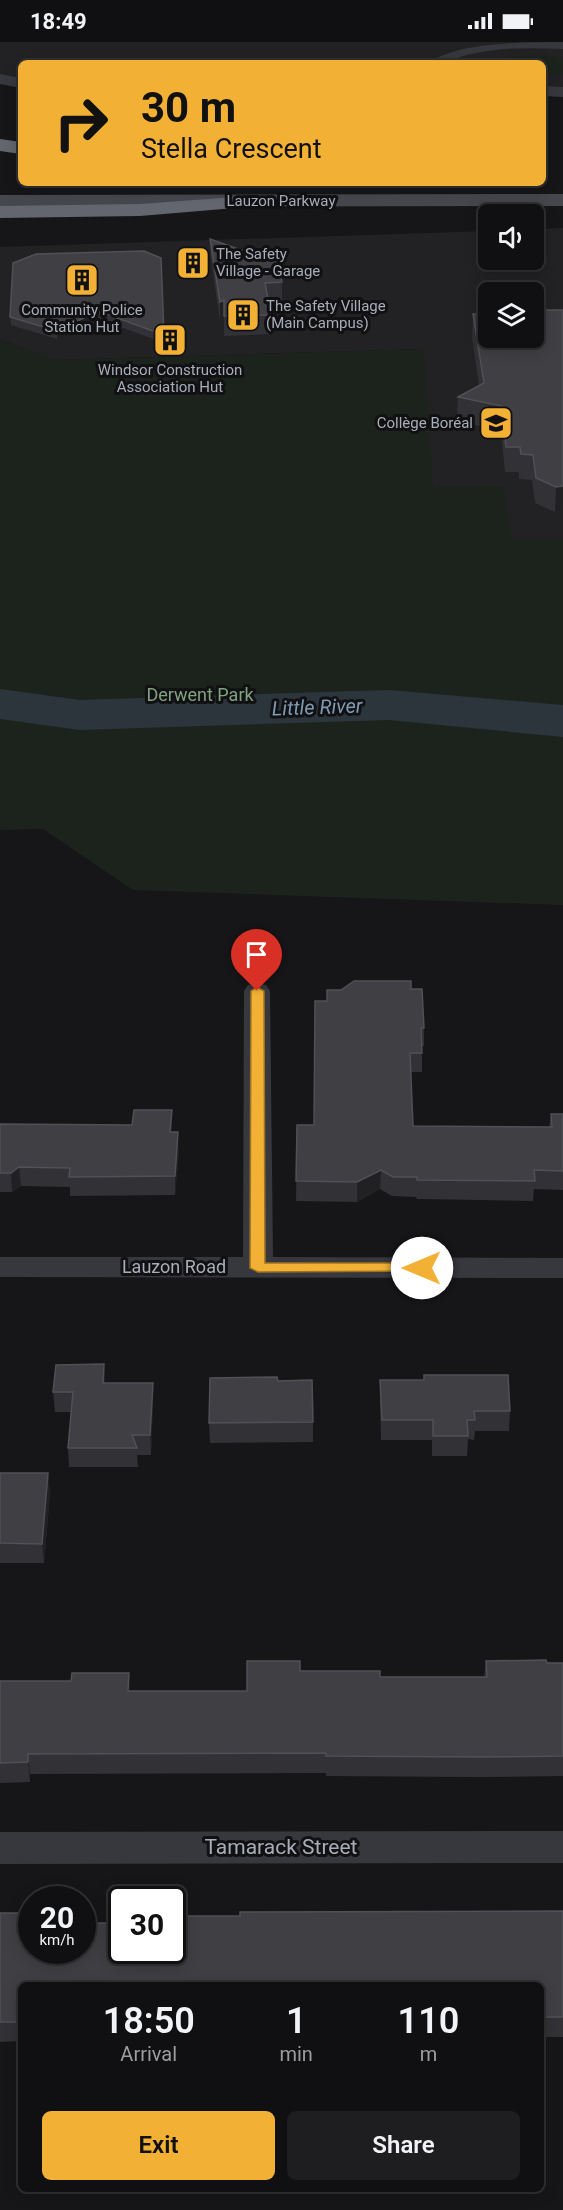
<!DOCTYPE html>
<html lang="en">
<head>
<meta charset="utf-8">
<style>
  body { margin:0; font-family:Roboto,sans-serif; background:#1e1e20; color:#f1f3f6; height:100vh; display:flex; flex-direction:column; font-size:22px; white-space:nowrap }
  * { box-sizing:border-box; margin:0 }
  p { font-size:20px; color:#9c9d9f }
  .icon { flex:none; width:33px; height:33px; fill:none; stroke:currentColor; stroke-width:2; stroke-linecap:round; stroke-linejoin:round }
  .map { position:relative; flex:1; overflow:hidden }
  .details { position:absolute; left:18px; top:1940px; width:526px; height:210px; display:flex; flex-direction:column; background:#101012; border-radius:9px; box-shadow:0 3px 15px #0003,0 0 0 2px #303032 }
  .details>* { flex:none }
  .guide { position:absolute; left:18px; top:18px; width:528px; height:126px; border-radius:9px; box-shadow:0 3px 15px #0003,0 0 0 2px #303032; background:#f2b134; color:#111; overflow:hidden }
  .tools { position:absolute; left:478px; top:162px; display:grid; gap:12px }
  .tools a { display:grid; place-items:center; width:66px; height:66px; border-radius:9px; background:#101012; box-shadow:0 3px 15px #0003,0 0 0 2px #303032; font-size:30px }
  .speed { position:absolute; left:18px; top:1844px; display:flex; gap:12px; font-size:30px; font-weight:700; text-align:center }
  .speed>* { display:grid; place-content:center; width:78px; height:78px; border-radius:50%; background:#101012; box-shadow:0 3px 15px #0003,0 0 0 2px #303032; line-height:1 }
  .speed small { font-size:15px; font-weight:400 }
  .speed .limit { border:3px solid #111; border-radius:9px; background:#fff; color:#111 }
  .pin { position:absolute; display:grid; place-items:center; width:51px; height:51px; color:#fff; margin:-62px -26px; border-radius:50% 50% 50% 0; rotate:-45deg; box-shadow:0 0 6px #0007 }
  .pin .icon { rotate:45deg }
  .me { position:absolute; width:66px; margin:-33px; rotate:270deg; stroke-linejoin:round; filter:drop-shadow(0 0 4px #0008) }
  .turn { display:flex; align-items:center; gap:21px; height:126px; padding:0 24px; font-size:27px }
  .turn .icon { width:78px; height:78px; stroke-width:2.5 }
  .turn b { display:block; font-size:42px; line-height:51px }
  .eta { display:flex; justify-content:space-evenly; align-items:center; height:102px; text-align:center }
  .eta b { font-size:36px; font-weight:600; line-height:42px }
  .action { display:flex; gap:12px; margin-top:auto; padding:12px 24px }
  .action a { flex:1; height:69px; border-radius:9px; background:#f2b134; color:#111; font-size:24px; font-weight:600; line-height:69px; text-align:center }
  .action a+a { background:#1e1e20; color:#f1f3f6 }
  .status { display:flex; justify-content:space-between; align-items:center; height:42px; padding:0 30px; background:#101012; direction:ltr }
  .status svg { height:16px; fill:currentColor }
  .map>svg:first-child { display:block }
  .built { fill:#222225; fill-rule:evenodd }
  .green { fill:#1c231d }
  .lines { fill:none; stroke-linecap:round; stroke-linejoin:round }
  .river { fill:#2c353c; fill-rule:evenodd }
  .minor { fill:#37383d; fill-rule:evenodd }
  .tertiary { fill:#37383d; fill-rule:evenodd }
  .secondary { fill:#45474d; fill-rule:evenodd }
  .motorway { fill:#63666e; fill-rule:evenodd }
  .wall { fill:#323236 }
  .shaded-wall { fill:#212124 }
  .building { fill:#3f3f44; stroke:#4f5156; stroke-width:1.5 }
  .route { fill:#f2b134; stroke:#9d7322; stroke-width:1.5 }
  .labels { text-anchor:middle; stroke-width:6; stroke-linejoin:round; paint-order:stroke }
  .far-street-label { font-size:15px; fill:#a8adb8; stroke:#111113 }
  .far-poi-label { font-size:15px; fill:#a8adb8; stroke:#111113; text-anchor:start }
  .park-label { font-size:18px; fill:#7fa381; stroke:#111113 }
  .street-label { font-size:18px; fill:#a8adb8; stroke:#111113 }
  .water-label { font-size:20px; font-style:italic; fill:#7f9bb3; stroke:#111113 }
  .near-street-label { font-size:21px; fill:#a8adb8; stroke:#111113 }
</style>
</head>
<body>
<div class="status"><b>18:49</b><svg viewBox="0 0 49 12"><path d="M0 12V9h3v3zM5 12V6h3v6zM10 12V3h3v9zM15 12V0h3v12zM26 1h20v11H26zM47 4h2v5h-2z"/></svg></div>
<div class="map">
<svg width="563" height="2168" viewBox="0 0 563 2168">
  <rect width="100%" height="100%" fill="#161618"/>
  <!-- built -->
  <g class="built">
    <path d="M 0,0 L 563,0 L 563,50 L 543,49 L 543,21 L 21,21 L 21,41 L 0,37 Z"/>
    <path d="M 563,186 L 563,498 L 323,499 L 424,307 L 54,318 L 0,297 L 0,205 L 489,189 L 489,218 L 534,218 L 534,187 ZM 489,250 L 534,250 L 534,296 L 489,296 Z"/>
  </g>
  <!-- green -->
  <g class="green">
    <path d="M 516,14 L 563,15 L 563,33 L 543,33 L 543,21 L 493,20 Z"/>
    <path d="M 0,297 L 55,318 L 424,307 L 433,445 L 503,444 L 512,498 L 563,498 L 563,863 L 133,848 L 43,787 L 0,788 Z"/>
  </g>
  <g class="lines">
    <!-- river -->
    <path class="river" d="M 0,647 L 80,658 L 389,648 L 563,663 L 563,695 L 389,678 L 80,688 L 0,677 Z"/>
    <!-- minor -->
    <g class="minor">
      <path d="M 563,0 L 563,7 C 534,6 505,5 476,11 C 460,14 448,21 430,21 C 454,0 529,0 563,0 Z"/>
      <path d="M 257,941 L 266,943 L 270,949 L 273,1215 L 563,1216 L 563,1236 L 0,1235 L 0,1215 L 243,1215 L 244,949 L 248,943 Z"/>
      <path d="M 563,1789 L 563,1821 L 0,1822 L 0,1790 Z"/>
    </g>
    <!-- tertiary -->
    <g class="tertiary">
      <path d="M 0,32 L 21,36 L 21,46 L 0,42 Z"/>
      <path d="M 543,44 L 563,45 L 563,55 L 543,54 Z"/>
    </g>
    <!-- secondary -->
    <path class="secondary" d="M 563,152 L 563,164 L 0,165 L 0,153 Z"/>
    <!-- motorway -->
    <g class="motorway">
      <path d="M 0,97 L 21,100 L 21,112 L 0,109 Z"/>
      <path d="M 263,153 L 273,159 L 270,163 L 140,174 L 0,176 L 0,164 L 140,162 Z"/>
    </g>
  </g>
  <!-- wall -->
  <g class="wall">
    <path d="M 210,197 L 282,240 L 282,259 L 269,259 L 271,273 L 271,292 L 224,294 L 224,277 L 220,279 L 211,216 Z"/>
    <path d="M 161,216 L 164,301 L 99,277 L 57,297 L 11,283 L 10,275 Z"/>
    <path d="M 473,272 L 534,296 L 563,469 L 555,470 L 535,461 L 532,438 L 519,437 L 519,430 L 505,430 L 501,389 L 457,379 L 458,355 L 479,343 L 472,295 Z"/>
    <path d="M 411,947 L 424,986 L 424,1004 L 422,1004 L 422,1030 L 411,1030 L 413,1084 L 549,1085 L 551,1072 L 563,1072 L 563,1148 L 534,1147 L 533,1159 L 417,1157 L 416,1155 L 392,1154 L 380,1147 L 357,1160 L 296,1159 L 297,1083 L 314,1083 Z"/>
    <path d="M 0,1082 L 172,1090 L 179,1109 L 175,1153 L 70,1154 L 70,1145 L 21,1144 L 12,1150 L 0,1150 Z"/>
    <path d="M 104,1322 L 105,1341 L 153,1361 L 151,1413 L 137,1413 L 138,1425 L 69,1425 L 68,1406 L 71,1370 L 55,1370 L 53,1350 Z"/>
    <path d="M 380,1338 L 510,1369 L 509,1389 L 475,1389 L 474,1398 L 468,1397 L 467,1414 L 432,1414 L 432,1398 L 381,1398 L 380,1358 Z"/>
    <path d="M 278,1339 L 313,1380 L 313,1400 L 210,1401 L 209,1381 Z"/>
    <path d="M 0,1431 L 48,1431 L 50,1451 L 44,1521 L 0,1521 Z"/>
    <path d="M 486,1619 L 563,1621 L 563,1734 L 480,1735 L 326,1734 L 326,1731 L 30,1732 L 30,1740 L 0,1741 L 0,1639 L 130,1649 L 247,1649 L 300,1629 L 380,1635 L 484,1635 Z"/>
    <path d="M 563,1869 L 563,1995 L 542,1995 L 542,1942 L 21,1942 L 21,1999 L 0,2000 L 0,1871 L 32,1908 L 122,1908 L 240,1874 Z"/>
  </g>
  <!-- shaded-wall -->
  <g class="shaded-wall">
    <path d="M 224,258 L 224,277 L 220,279 L 220,260 Z"/>
    <path d="M 98,269 L 99,277 L 57,297 L 57,289 Z"/>
    <path d="M 563,444 L 563,469 L 555,470 L 556,445 Z"/>
    <path d="M 172,1068 L 172,1087 L 171,1109 L 170,1090 Z"/>
    <path d="M 178,1090 L 179,1109 L 175,1153 L 175,1134 Z"/>
    <path d="M 19,1125 L 21,1144 L 12,1150 L 11,1131 Z"/>
    <path d="M 381,1128 L 380,1147 L 357,1160 L 357,1140 Z"/>
    <path d="M 104,1322 L 105,1342 L 103,1341 Z"/>
    <path d="M 153,1341 L 153,1361 L 151,1413 L 150,1393 Z"/>
    <path d="M 48,1431 L 50,1451 L 44,1521 L 42,1502 Z"/>
    <path d="M 129,1631 L 130,1651 L 128,1649 Z"/>
    <path d="M 28,1712 L 30,1732 L 30,1740 L 28,1720 Z"/>
  </g>
  <!-- building -->
  <g class="building">
    <path d="M 210,197 L 252,212 L 275,211 L 282,240 L 265,241 L 271,273 L 224,274 L 224,258 L 220,260 Z"/>
    <path d="M 144,209 L 161,216 L 164,293 L 98,269 L 57,289 L 10,275 L 13,221 L 36,212 Z"/>
    <path d="M 534,268 L 563,268 L 563,444 L 556,445 L 536,436 L 533,413 L 521,412 L 520,405 L 506,405 L 502,364 L 458,355 L 484,341 L 473,272 L 489,272 L 489,296 L 534,296 Z"/>
    <path d="M 354,939 L 411,939 L 411,947 L 422,947 L 424,986 L 421,986 L 422,1011 L 410,1011 L 413,1084 L 552,1085 L 551,1072 L 563,1072 L 563,1129 L 534,1128 L 535,1139 L 417,1138 L 417,1135 L 393,1135 L 381,1128 L 357,1140 L 296,1139 L 297,1083 L 314,1083 L 315,959 L 327,959 L 327,948 L 341,948 Z"/>
    <path d="M 134,1068 L 172,1068 L 170,1090 L 178,1090 L 175,1134 L 69,1135 L 70,1126 L 19,1125 L 11,1131 L 0,1131 L 0,1082 L 132,1083 Z"/>
    <path d="M 104,1322 L 103,1341 L 153,1341 L 150,1393 L 132,1393 L 137,1406 L 68,1406 L 73,1350 L 53,1350 L 56,1323 Z"/>
    <path d="M 424,1333 L 508,1333 L 510,1369 L 474,1369 L 475,1378 L 467,1378 L 468,1394 L 433,1394 L 433,1378 L 382,1378 L 380,1338 L 424,1338 Z"/>
    <path d="M 277,1335 L 278,1339 L 312,1338 L 313,1380 L 209,1381 L 210,1336 Z"/>
    <path d="M 0,1431 L 48,1431 L 42,1502 L 0,1501 Z"/>
    <path d="M 546,1618 L 547,1621 L 563,1621 L 563,1714 L 481,1715 L 326,1714 L 326,1711 L 28,1712 L 28,1720 L 0,1721 L 0,1639 L 71,1639 L 72,1631 L 129,1631 L 128,1649 L 247,1649 L 247,1619 L 300,1619 L 300,1629 L 380,1629 L 380,1635 L 487,1635 L 486,1619 Z"/>
    <path d="M 563,1869 L 563,1975 L 542,1975 L 542,1942 L 21,1942 L 21,1980 L 0,1980 L 0,1871 L 32,1871 L 32,1908 L 82,1908 L 82,1881 L 122,1881 L 122,1908 L 172,1908 L 172,1874 L 240,1874 L 240,1870 Z"/>
  </g>
  <!-- route -->
  <path class="route" d="M 257,945 L 264,949 L 265,1221 L 422,1221 L 429,1226 L 427,1229 L 258,1230 L 250,1226 L 251,949 Z"/>
  <!-- icons -->
  <defs>
    <g id="building-square" transform="scale(1.725)"><rect x="-9" y="-9" width="18" height="18" rx="4" fill="#f2b134" stroke="#111113"/><path d="M-4-6H4V6H1V3H-1V6H-4ZM-2.5-4.3h1.7v1.8h-1.7ZM.8-4.3h1.7v1.8H.8ZM-2.5-1h1.7V.8h-1.7ZM.8-1h1.7V.8H.8Z" fill="#111"/></g>
    <g id="university-square" transform="scale(1.725)"><rect x="-9" y="-9" width="18" height="18" rx="4" fill="#f2b134" stroke="#111113"/><path d="M0-5L7-2L0 1L-7-2ZM-4 1L0 2.5L4 1V4Q0 6-4 4Z" fill="#111"/></g>
  </defs>
  <g fill-rule="evenodd">
    <use href="#building-square" x="193" y="221"/>
    <use href="#building-square" x="82" y="238"/>
    <use href="#building-square" x="243" y="273"/>
    <use href="#building-square" x="170" y="298"/>
    <use href="#university-square" x="496" y="381"/>
  </g>
  <g class="labels">
    <!-- far-street labels -->
    <g class="far-street-label">
      <text x="281" y="164">Lauzon Parkway</text>
    </g>
    <!-- far-poi labels -->
    <g class="far-poi-label">
      <text x="216" y="217">The Safety<tspan x="216" dy="17">Village - Garage</tspan></text>
      <text x="266" y="269">The Safety Village<tspan x="266" dy="17">(Main Campus)</tspan></text>
      <text x="82" y="273" text-anchor="middle">Community Police<tspan x="82" dy="17">Station Hut</tspan></text>
      <text x="170" y="333" text-anchor="middle">Windsor Construction<tspan x="170" dy="17">Association Hut</tspan></text>
      <text x="473" y="386" text-anchor="end">Collège Boréal</text>
    </g>
    <!-- park labels -->
    <g class="park-label">
      <text x="200" y="659">Derwent Park</text>
    </g>
    <!-- street labels -->
    <g class="street-label">
      <text x="174" y="1231">Lauzon Road</text>
    </g>
    <!-- water labels -->
    <g class="water-label">
      <text transform="translate(317 665) rotate(-2)" y="7">Little River</text>
    </g>
    <!-- near-street labels -->
    <g class="near-street-label">
      <text x="281" y="1812">Tamarack Street</text>
    </g>
  </g>
</svg>
<div class="tools">
<a><svg class="icon" aria-label="sound" viewBox="0 0 24 24"><path d="M4 9h4l5-4v14l-5-4H4zM17 9q2 3 0 6"/></svg></a>
<a><svg class="icon" aria-label="layers" viewBox="0 0 24 24"><path d="M12 4l9 5-9 5-9-5zM3 14l9 5 9-5"/></svg></a>
</div>
<div class="speed"><div>20<small>km/h</small></div><div class="limit">30</div></div>
<div class="pin" style="left:257px;top:949px;background:#d93025"><svg class="icon" aria-label="arrive" viewBox="0 0 24 24"><path d="M6 21V4h12l-3 4 3 4H6"/></svg></div>
<svg class="me" style="left:422px;top:1226px" viewBox="-20 -20 40 40"><circle r="19" fill="#fff"/><path d="M0-13L10 11 0 6-10 11z" fill="#f2b134"/></svg>
<div class="guide">
<div class="turn"><svg class="icon" aria-label="right" viewBox="0 0 24 24"><path d="M7 20v-9h11M14 6l5 5-5 5"/></svg><div><b>30 m</b>Stella Crescent</div></div>
</div>
<section class="details">
<div class="eta">
<div><b>18:50</b><p>Arrival</p></div>
<div><b>1</b><p>min</p></div>
<div><b>110</b><p>m</p></div>
</div>
<div class="action"><a>Exit</a><a>Share</a></div>
</section>
</div>
</body>
</html>
